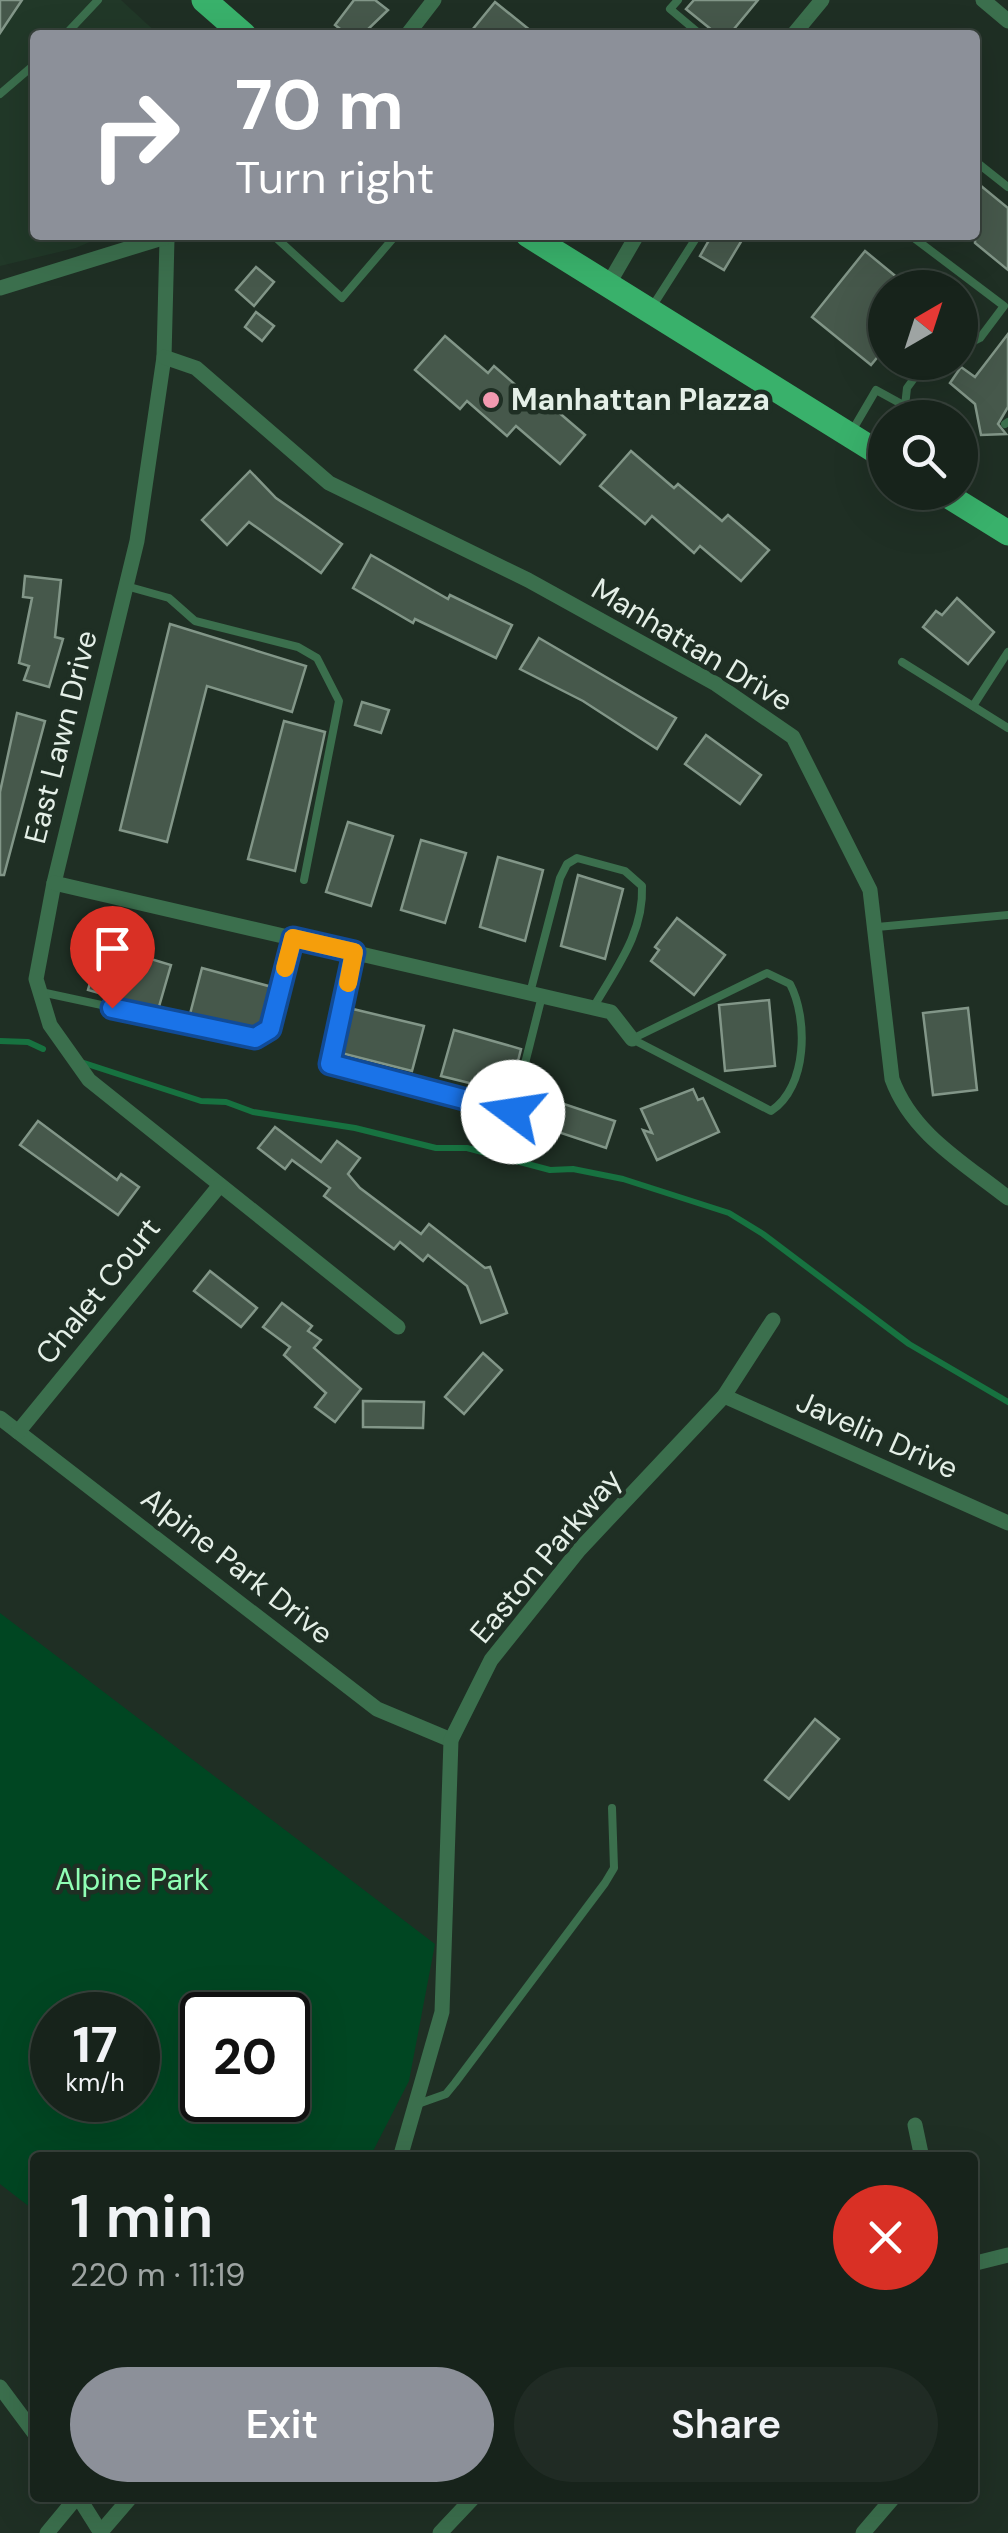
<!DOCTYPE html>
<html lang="en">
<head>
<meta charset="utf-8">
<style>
  body { margin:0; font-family:"DM Sans",sans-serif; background:#202b24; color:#f1f3f6; height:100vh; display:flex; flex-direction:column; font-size:38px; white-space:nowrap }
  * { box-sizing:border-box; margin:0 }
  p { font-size:32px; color:#9ea4a3 }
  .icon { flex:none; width:55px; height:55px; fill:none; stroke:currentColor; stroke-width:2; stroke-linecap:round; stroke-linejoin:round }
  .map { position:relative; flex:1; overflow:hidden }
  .drawer { position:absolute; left:30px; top:2152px; width:948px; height:350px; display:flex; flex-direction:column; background:#17231b; border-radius:10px; box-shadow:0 10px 40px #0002,0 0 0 2px #36403a }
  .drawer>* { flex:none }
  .top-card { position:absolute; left:30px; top:30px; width:950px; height:210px; border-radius:10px; box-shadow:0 10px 40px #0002,0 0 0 2px #36403a; background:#8c9099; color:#fff; overflow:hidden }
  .needle { width:65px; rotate:39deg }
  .tools { position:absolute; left:868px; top:270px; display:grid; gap:20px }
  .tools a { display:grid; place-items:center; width:110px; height:110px; border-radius:50%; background:#17231b; box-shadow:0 10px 40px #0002,0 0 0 2px #36403a; font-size:50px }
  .speed { position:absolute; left:30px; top:1992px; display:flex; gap:20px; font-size:50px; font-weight:700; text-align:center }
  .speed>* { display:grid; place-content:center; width:130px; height:130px; border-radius:50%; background:#17231b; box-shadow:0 10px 40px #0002,0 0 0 2px #36403a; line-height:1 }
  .speed small { font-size:25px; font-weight:400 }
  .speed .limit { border:5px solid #111; border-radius:15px; background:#fff; color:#111 }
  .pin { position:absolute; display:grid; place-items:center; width:85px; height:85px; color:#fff; margin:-102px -42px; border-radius:50% 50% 50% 0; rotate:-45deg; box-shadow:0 0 10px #0007 }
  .pin .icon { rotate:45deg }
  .me { position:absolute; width:110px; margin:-55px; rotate:284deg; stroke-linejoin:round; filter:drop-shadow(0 0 8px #0008) }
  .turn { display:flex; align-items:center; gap:35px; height:210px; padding:0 40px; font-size:45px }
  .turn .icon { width:130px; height:130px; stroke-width:2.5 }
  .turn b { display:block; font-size:70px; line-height:85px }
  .round { display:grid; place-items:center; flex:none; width:105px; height:105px; border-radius:52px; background:#202b24 }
  .headline { display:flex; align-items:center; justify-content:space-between; height:170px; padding:0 40px }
  h1 { font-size:60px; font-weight:600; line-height:75px }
  .cta { display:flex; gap:20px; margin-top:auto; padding:20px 40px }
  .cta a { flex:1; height:115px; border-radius:60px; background:#8c9099; color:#fff; font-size:40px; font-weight:600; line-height:115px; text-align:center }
  .cta a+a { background:#202b24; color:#f1f3f6 }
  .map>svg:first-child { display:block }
  .built { fill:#213828 }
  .green { fill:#004622; fill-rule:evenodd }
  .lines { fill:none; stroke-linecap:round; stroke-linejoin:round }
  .stream { stroke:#177240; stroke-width:6 }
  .building { fill:#46584b; stroke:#829688; stroke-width:2.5 }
  .service { stroke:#3b6f4d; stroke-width:8 }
  .minor { stroke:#3b6f4d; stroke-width:15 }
  .primary { stroke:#39b16b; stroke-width:25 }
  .route-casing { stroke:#114b97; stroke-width:25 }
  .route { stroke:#1a73e8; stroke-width:18 }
  .slow { stroke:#f59e0b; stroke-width:18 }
  .poi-dot { fill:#f29ab0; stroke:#1f2f24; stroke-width:4 }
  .labels { text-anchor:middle; stroke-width:9; stroke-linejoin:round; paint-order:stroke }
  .poi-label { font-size:30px; font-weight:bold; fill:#e4efe7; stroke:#1f2f24; text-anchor:start }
  .street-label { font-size:30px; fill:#e4efe7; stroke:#1f2f24 }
  .park-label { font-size:30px; fill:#90ffb5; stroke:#1f2f24 }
</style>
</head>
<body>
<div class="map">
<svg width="1008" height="2533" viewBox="0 0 1008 2533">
  <rect width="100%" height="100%" fill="#1f2f24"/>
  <!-- built -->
  <path class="built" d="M 0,0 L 121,0 L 159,35 L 35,35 L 35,235 L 106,235 L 76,248 L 0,266 Z"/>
  <!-- green -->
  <path class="green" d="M 0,1613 L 435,1944 L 409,2081 L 370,2157 L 35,2158 L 35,2211 L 0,2184 ZM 52,2015 L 138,2015 L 138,2100 L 52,2100 ZM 202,2015 L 288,2015 L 288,2100 L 202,2100 Z"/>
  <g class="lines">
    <!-- stream -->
    <g class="stream">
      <path d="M 0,1041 L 28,1042 L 43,1049"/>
      <path d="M 84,1063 L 201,1101 L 226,1102 L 253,1112 L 355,1128 L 436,1148 L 467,1148 L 550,1170 L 573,1169 L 623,1179 L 729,1213 L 763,1234 L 909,1344 L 1008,1402"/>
    </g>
  </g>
  <!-- building -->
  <g class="building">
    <path d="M 0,0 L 22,0 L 0,33 Z"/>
    <path d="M 354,0 L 375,0 L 388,10 L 362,35 L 348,35 L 335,25 Z"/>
    <path d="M 694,0 L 758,0 L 729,35 L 718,35 L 686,9 Z"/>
    <path d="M 495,2 L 536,35 L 468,35 Z"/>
    <path d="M 975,181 L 1008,208 L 1008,270 L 975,243 Z"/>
    <path d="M 712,235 L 745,235 L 724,270 L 700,256 Z"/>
    <path d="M 865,251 L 910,288 L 885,288 L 885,348 L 871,365 L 812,317 Z"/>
    <path d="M 256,267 L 274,282 L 254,306 L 236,290 Z"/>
    <path d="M 256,312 L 274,326 L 262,341 L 245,327 Z"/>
    <path d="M 1008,334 L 1008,407 L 998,424 L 1006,434 L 981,435 L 975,404 L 950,383 L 961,367 L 975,377 Z"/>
    <path d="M 445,336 L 488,373 L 494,366 L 537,404 L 542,398 L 585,435 L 560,464 L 516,426 L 507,436 L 467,401 L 460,409 L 415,370 Z"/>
    <path d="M 631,451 L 674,488 L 678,484 L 722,521 L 728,515 L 769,550 L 741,581 L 700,546 L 694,553 L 652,516 L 645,524 L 600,486 Z"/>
    <path d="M 250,471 L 276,498 L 342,544 L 321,573 L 249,522 L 227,545 L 202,520 Z"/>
    <path d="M 371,555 L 448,599 L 450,595 L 512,625 L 496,658 L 415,619 L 413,623 L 353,588 Z"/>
    <path d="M 25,576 L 61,580 L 55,637 L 63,639 L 49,687 L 24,680 L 29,666 L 19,663 L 32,598 L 23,597 Z"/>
    <path d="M 957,598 L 994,632 L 968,664 L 923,627 L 936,611 L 942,615 Z"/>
    <path d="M 170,624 L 306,666 L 292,712 L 207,686 L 167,842 L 120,830 Z"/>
    <path d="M 539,638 L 676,718 L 657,749 L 583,701 L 520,669 Z"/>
    <path d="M 362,702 L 389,710 L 381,733 L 355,725 Z"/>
    <path d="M 17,713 L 45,721 L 4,875 L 0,875 L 0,792 Z"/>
    <path d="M 284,721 L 325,732 L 295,871 L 248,859 Z"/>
    <path d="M 706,735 L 761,775 L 740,804 L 685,764 Z"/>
    <path d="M 348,822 L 393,836 L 371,906 L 326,892 Z"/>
    <path d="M 421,840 L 466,853 L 445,923 L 401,910 Z"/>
    <path d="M 498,857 L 543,870 L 525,941 L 480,927 Z"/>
    <path d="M 578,875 L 623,889 L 605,959 L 561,946 Z"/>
    <path d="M 677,918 L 725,955 L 694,995 L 651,961 L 659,950 L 655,947 Z"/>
    <path d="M 101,944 L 171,965 L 158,1010 L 88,990 Z"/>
    <path d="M 202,968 L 272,987 L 262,1025 L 254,1030 L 190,1014 Z"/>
    <path d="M 769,1000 L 775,1066 L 725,1071 L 719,1005 Z"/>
    <path d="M 968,1008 L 977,1090 L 933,1095 L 923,1013 Z"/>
    <path d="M 353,1009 L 424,1026 L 412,1071 L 341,1053 Z"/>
    <path d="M 454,1030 L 521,1049 L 510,1093 L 441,1076 Z"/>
    <path d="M 693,1089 L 698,1100 L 703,1098 L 719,1132 L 657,1160 L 643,1130 L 652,1133 L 641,1109 Z"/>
    <path d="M 540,1096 L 615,1121 L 606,1148 L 531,1123 Z"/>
    <path d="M 38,1121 L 117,1180 L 121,1174 L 139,1187 L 118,1215 L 20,1145 Z"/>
    <path d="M 275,1127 L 321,1162 L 337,1141 L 360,1158 L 348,1174 L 360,1188 L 421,1234 L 429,1224 L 485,1268 L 490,1267 L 507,1313 L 481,1323 L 467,1286 L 428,1255 L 423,1261 L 400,1242 L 394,1249 L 324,1196 L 330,1188 L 292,1160 L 285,1169 L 258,1148 Z"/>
    <path d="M 210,1271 L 257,1308 L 241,1327 L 194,1291 Z"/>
    <path d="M 282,1303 L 312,1326 L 308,1331 L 321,1340 L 314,1348 L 361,1389 L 335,1422 L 315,1407 L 326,1393 L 284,1355 L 290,1347 L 263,1327 Z"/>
    <path d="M 483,1353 L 502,1370 L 464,1414 L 445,1397 Z"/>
    <path d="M 363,1401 L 424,1402 L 423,1428 L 363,1427 Z"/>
    <path d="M 815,1719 L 839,1739 L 789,1799 L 765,1780 Z"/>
  </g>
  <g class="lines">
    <!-- service -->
    <g class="service">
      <path d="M 678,0 L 670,9 L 701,35"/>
      <path d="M 65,35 L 98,0"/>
      <path d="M 0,94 L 35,64"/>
      <path d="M 975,161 L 1008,187"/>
      <path d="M 273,235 L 342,298 L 396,235"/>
      <path d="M 910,235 L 1004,306 L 980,338 L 960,348"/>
      <path d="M 652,307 L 698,235"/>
      <path d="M 905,406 L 907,388 L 926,362"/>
      <path d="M 1005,424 L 1008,422"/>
      <path d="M 852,431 L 876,390 L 927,418"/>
      <path d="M 960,435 L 960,442"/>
      <path d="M 126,586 L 169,598 L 195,621 L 298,647 L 317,658 L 339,701 L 304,880"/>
      <path d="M 902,662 L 1008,728"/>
      <path d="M 973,706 L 1008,652"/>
      <path d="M 877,927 L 1008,915"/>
      <path d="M 354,953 L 329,1064 L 513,1111 L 542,996"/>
      <path d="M 767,973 L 790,984 C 808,1018 808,1087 771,1111 L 632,1039 Z"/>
      <path d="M 41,992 L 255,1038 L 269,1029 L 293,938"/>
      <path d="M 530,993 L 560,878 L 567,864 L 577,858 L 625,871 L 642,886 C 644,933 616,968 593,1008"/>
      <path d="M 415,2105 L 446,2094 L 455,2083 L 605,1883 L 614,1868 L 612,1808"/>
    </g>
    <!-- minor -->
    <g class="minor">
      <path d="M 983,0 L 1008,21"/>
      <path d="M 407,35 L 434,0"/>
      <path d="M 793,35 L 822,0"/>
      <path d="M 167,239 L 164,357 L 137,541 L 54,883 L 36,979 L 50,1025 L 89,1080 L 398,1327"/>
      <path d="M 608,285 L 637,235"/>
      <path d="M 0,288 L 172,235"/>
      <path d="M 164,357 L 196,368 L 329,483 L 528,580 L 716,684 L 793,737 L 870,890 L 892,1079 C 912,1134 964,1163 1008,1198"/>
      <path d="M 54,883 L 611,1012 L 632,1039"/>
      <path d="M 724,1396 L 1008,1523"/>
      <path d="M 0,1418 L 377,1709 L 451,1740"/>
      <path d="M 18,1432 L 220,1185"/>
      <path d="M 915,2125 L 922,2158"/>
      <path d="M 400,2158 L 442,2012 L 451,1740 L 491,1660 L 579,1550 L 724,1396 L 773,1320"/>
      <path d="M 972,2264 L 1008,2255"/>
      <path d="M 0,2387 L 35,2434"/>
      <path d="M 79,2498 L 101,2533"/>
      <path d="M 47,2533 L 76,2498"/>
      <path d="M 100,2533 L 130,2498"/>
      <path d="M 440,2533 L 473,2498"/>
      <path d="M 863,2533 L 893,2498"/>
    </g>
    <!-- primary -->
    <g class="primary">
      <path d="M 204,0 L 244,35"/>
      <path d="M 528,235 L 885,457"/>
      <path d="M 942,492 L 1008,533"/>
    </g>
  </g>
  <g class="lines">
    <!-- route casing -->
    <g class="route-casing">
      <path id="route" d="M 112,1008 L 255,1038 L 270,1029 L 293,938 L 354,952 L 330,1064 L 513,1112"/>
    </g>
    <!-- route -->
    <use href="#route" class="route"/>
    <!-- slow -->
    <path class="slow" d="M 285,968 L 293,938 L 354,952 L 348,983"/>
  </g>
  <!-- markers -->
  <circle class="poi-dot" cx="491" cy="400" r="10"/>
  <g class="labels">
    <!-- poi labels -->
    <g class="poi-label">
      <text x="511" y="410">Manhattan Plazza</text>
    </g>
    <!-- street labels -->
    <g class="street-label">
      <text transform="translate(692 645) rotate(31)" y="10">Manhattan Drive</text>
      <text transform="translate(61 737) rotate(-76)" y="10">East Lawn Drive</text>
      <text transform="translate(98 1291) rotate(-51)" y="10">Chalet Court</text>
      <text transform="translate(877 1435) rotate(24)" y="10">Javelin Drive</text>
      <text transform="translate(546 1556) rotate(-50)" y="10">Easton Parkway</text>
      <text transform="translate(237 1566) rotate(38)" y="10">Alpine Park Drive</text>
    </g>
    <!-- park labels -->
    <g class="park-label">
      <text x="132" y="1890">Alpine Park</text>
    </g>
  </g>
</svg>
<div class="tools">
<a><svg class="needle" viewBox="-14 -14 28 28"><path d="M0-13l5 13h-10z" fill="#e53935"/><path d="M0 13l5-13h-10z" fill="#9ea4a3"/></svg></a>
<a><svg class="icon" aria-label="search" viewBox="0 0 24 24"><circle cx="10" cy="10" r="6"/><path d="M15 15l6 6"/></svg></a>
</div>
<div class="speed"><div>17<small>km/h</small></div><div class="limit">20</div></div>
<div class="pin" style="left:112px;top:1008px;background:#d93025"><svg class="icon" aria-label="arrive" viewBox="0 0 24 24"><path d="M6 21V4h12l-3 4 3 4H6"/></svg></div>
<svg class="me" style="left:513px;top:1112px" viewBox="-20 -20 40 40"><circle r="19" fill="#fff"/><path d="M0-13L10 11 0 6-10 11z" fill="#1a73e8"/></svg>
<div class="top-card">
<div class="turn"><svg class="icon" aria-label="right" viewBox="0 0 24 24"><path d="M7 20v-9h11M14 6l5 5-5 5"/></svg><div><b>70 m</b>Turn right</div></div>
</div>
<section class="drawer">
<div class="headline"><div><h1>1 min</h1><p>220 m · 11:19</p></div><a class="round" style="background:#d93025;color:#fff"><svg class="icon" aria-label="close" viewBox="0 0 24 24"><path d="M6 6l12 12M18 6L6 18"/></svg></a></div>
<div class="cta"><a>Exit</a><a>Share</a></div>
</section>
</div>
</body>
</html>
